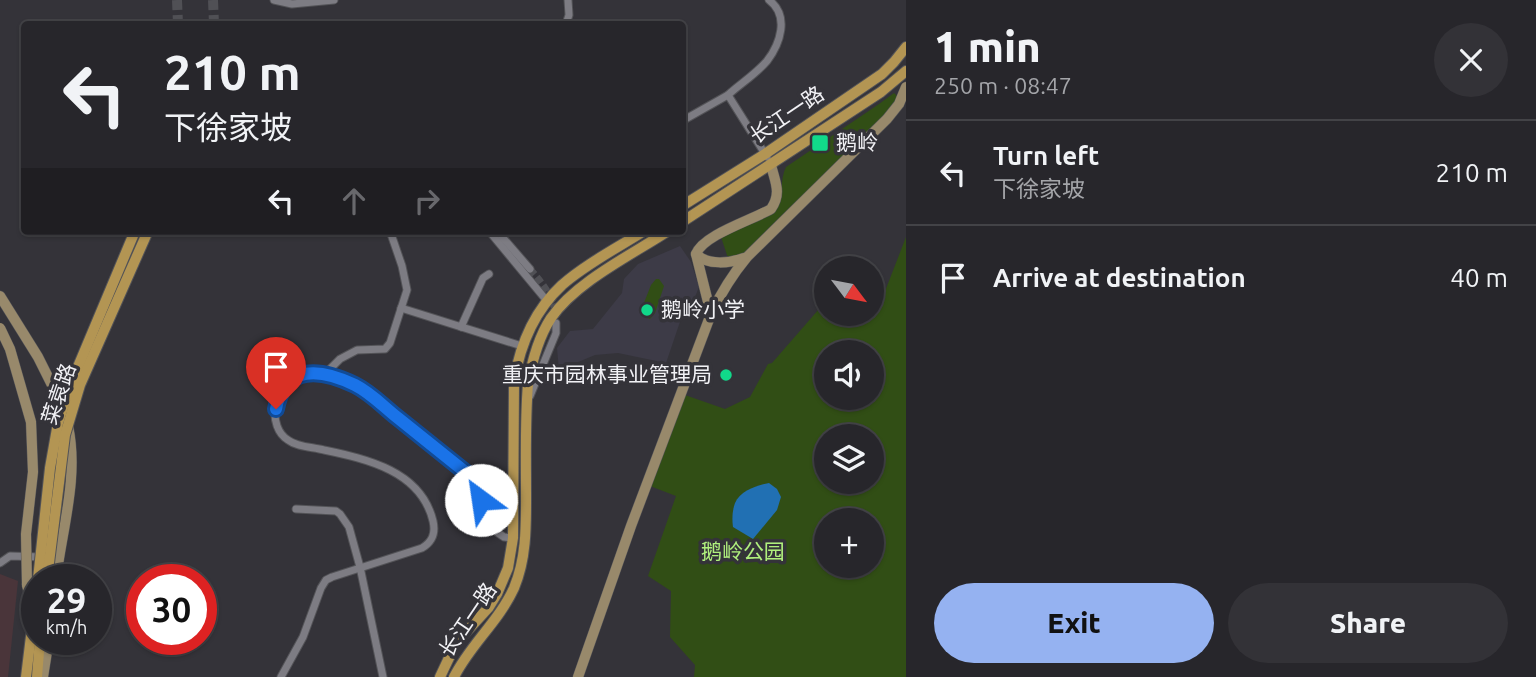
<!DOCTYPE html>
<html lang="en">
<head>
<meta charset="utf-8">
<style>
  body { margin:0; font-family:Ubuntu,"Noto Sans SC",sans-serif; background:#333237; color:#f1f3f6; height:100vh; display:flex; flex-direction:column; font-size:26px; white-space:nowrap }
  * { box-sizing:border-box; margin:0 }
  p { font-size:23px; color:#a4a5a9 }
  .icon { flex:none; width:38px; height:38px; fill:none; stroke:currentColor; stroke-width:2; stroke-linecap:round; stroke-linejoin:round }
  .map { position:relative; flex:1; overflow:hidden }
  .sheet { display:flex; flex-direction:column; background:#27262b; width:630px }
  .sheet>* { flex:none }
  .banner { position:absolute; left:21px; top:21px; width:665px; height:214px; border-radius:7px; box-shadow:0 2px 5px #0004,0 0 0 2px #434347; background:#27262b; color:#f1f3f6; overflow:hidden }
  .needle { width:46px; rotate:122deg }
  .controls { position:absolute; left:814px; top:256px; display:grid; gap:14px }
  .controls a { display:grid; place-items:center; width:70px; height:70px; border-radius:50%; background:#27262b; box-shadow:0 2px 5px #0004,0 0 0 2px #434347; font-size:35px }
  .speed { position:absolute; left:21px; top:564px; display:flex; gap:14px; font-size:35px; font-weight:700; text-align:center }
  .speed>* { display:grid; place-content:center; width:91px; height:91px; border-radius:50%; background:#27262b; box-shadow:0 2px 5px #0004,0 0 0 2px #434347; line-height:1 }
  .speed small { font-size:18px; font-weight:400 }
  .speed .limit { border:10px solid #d22; background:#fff; color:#111 }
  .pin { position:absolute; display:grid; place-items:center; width:60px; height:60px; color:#fff; margin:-72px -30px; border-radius:50% 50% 50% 0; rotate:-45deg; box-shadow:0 0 7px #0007 }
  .pin .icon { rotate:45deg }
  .me { position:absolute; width:77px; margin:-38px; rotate:329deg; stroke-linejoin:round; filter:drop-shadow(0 0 5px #0008) }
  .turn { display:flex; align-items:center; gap:24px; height:147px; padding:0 28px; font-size:32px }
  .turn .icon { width:91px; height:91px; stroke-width:2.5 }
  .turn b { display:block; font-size:49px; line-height:60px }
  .lanes { display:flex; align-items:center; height:66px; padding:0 28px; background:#0003; justify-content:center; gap:35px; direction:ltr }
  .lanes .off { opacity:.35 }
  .round { display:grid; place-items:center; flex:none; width:74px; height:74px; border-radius:37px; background:#333237 }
  .head { display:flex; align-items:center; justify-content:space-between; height:119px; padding:0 28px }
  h1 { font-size:42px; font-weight:800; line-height:52px }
  .cta { display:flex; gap:14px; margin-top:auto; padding:14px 28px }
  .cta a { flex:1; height:80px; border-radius:42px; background:#95b2f1; color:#111; font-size:28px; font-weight:800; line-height:80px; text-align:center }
  .cta a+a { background:#333237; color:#f1f3f6 }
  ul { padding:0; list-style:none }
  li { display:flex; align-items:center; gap:21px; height:105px; padding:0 28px; border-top:2px solid #434347 }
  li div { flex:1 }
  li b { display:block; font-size:26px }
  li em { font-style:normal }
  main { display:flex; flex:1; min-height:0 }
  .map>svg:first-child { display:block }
  .commercial { fill:#4a353a }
  .built { fill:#3d3b47 }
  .green { fill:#314e15; fill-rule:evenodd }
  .water { fill:#2170b3 }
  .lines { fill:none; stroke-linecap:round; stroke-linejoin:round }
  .street-tunnel { stroke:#505055; stroke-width:7; stroke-dasharray:7 3.5; stroke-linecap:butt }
  .primary-tunnel { stroke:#505055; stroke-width:10; stroke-dasharray:10 5; stroke-linecap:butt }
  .street-casing { stroke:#535357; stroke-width:9 }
  .secondary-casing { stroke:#535357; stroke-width:11 }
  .primary-casing { stroke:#535357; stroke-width:12 }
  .street { stroke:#7d7c83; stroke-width:7 }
  .secondary { stroke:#98896b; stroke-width:10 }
  .primary { stroke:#b39553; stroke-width:10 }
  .secondary-bridge-casing { stroke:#535357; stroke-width:11; stroke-linecap:butt }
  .primary-bridge-casing { stroke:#535357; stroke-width:12; stroke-linecap:butt }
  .secondary-bridge { stroke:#98896b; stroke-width:10 }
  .primary-bridge { stroke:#b39553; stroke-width:10 }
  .route-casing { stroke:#114b97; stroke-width:18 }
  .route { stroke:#1a73e8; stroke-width:12 }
  .poi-dot { fill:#11d98a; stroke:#343339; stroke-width:2.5 }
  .labels { text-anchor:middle; stroke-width:7; stroke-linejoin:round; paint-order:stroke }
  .street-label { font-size:21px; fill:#f1f1f5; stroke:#343339 }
  .poi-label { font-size:21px; fill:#f1f1f5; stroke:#343339; text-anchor:start }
  .park-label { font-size:21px; fill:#b0f07d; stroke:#343339 }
</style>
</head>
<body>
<main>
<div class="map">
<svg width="906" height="677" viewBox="0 0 906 677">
  <rect width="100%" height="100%" fill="#343339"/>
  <!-- commercial -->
  <path class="commercial" d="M 0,574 L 18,581 L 8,677 L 0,677 Z"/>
  <!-- built -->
  <path class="built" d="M 680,246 L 691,262 L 699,287 L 691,307 L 683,313 L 666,363 L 618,353 L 595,355 L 559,370 L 557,348 L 570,331 L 593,329 L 622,293 L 624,279 L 638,264 Z"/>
  <!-- green -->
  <g class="green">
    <path d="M 894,93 L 898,97 L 890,110 L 744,255 L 728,258 L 721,237 L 779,204 C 783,192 780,179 786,167 L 879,104 Z"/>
    <path d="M 906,237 L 906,677 L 694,677 L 695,665 L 670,637 L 671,591 L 648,576 L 676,496 L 650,486 L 685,395 L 725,409 L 750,397 L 768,364 L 772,363 L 826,301 L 826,313 L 872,313 L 872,297 L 882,299 ZM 826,352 L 872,352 L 872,397 L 826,397 ZM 826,436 L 872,436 L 872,481 L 826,481 ZM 826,520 L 872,520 L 872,565 L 826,565 Z"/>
    <path d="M 656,279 L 659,279 L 664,286 L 655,313 L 650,319 L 642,316 L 640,313 L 651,285 Z"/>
  </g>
  <!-- water -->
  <path class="water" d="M 769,483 L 777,489 L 781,497 L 777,510 L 753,539 L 733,527 C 732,520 732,511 735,503 C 740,491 757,485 769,483 Z"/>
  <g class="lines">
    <!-- street-tunnel -->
    <path class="street-tunnel" d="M 530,269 C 542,283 553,296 556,315"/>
    <!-- primary-tunnel -->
    <g class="primary-tunnel">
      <path d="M 177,0 L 178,24"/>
      <path d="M 213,0 L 214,24"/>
    </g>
    <!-- street casing -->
    <g class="street-casing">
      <g id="street">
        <path d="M 274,0 L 292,4 L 334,0"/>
        <path d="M 566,24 L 569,15 L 568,0"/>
        <path d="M 728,95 C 740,84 756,74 767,61 C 780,44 790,16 769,0"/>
        <path d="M 682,121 L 728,95 L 767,157"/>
        <path d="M 489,231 L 547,301"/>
        <path d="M 497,231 L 530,269"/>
        <path d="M 401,308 L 522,346"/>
        <path d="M 461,327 L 483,278 L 489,274"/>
        <path d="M 324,375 L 340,359 L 357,350 L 385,349 L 390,343 L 407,290 L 402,266 L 390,231"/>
        <path d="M 530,396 L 556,333 L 556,323"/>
        <path d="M 296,509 L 336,511 L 340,514 L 349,527 L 360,567 L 383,677"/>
        <path d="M 0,563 L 10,556 L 42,557"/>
        <path d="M 281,677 L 303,637 L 321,588 L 326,580 L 332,577 L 422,548 C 432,542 436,534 433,521 C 421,471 367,459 324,450 C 312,447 297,447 288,440 C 267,427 273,387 294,377 C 299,374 305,374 310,374 C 329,373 349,381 365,391 L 469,475 L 477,485 L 486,514 L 498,533 L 504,537 L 513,538"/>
      </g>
    </g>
    <!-- secondary casing -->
    <g class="secondary-casing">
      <g id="secondary">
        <path d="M 696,254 C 708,266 730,263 744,258"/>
        <path d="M 0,296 L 38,357 L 65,411"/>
        <path d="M 711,314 L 696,254 C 703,235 752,220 771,209 C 782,193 775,182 771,165"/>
        <path d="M 56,579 C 62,529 79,477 68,426"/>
        <path d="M 27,585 L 33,611"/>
        <path d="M 43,677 L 49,639"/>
        <path d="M 578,677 L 631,526 L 711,314 C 721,293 732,275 747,257 L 887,119 L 899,104 L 906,87"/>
      </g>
    </g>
    <!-- primary casing -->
    <g class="primary-casing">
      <g id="primary">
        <path d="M 682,206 L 765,154 L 882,74 L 894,62 L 906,47"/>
        <path d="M 682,222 L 881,92 L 906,71"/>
        <path d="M 26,677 L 37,587"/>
        <path d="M 37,677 L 40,639"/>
        <path d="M 440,677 L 456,643 L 489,607 L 497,594 L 508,568 L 513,538 L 514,381 C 520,345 535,310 562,285 C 586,264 617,248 644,231"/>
        <path d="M 454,677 C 470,645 499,621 514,588 C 527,557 526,524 526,492 C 526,456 525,420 528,384 C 532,361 538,338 551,318 C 576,282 631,255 668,231"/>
      </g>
    </g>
    <!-- street -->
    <use href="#street" class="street"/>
    <!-- secondary -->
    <use href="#secondary" class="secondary"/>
    <!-- primary -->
    <use href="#primary" class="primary"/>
    <!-- secondary-bridge casing -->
    <g class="secondary-bridge-casing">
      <path id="secondary-bridge" d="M 0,328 L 10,349 L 31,422 L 33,472 L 26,534 L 27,585"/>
    </g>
    <!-- primary-bridge casing -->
    <g class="primary-bridge-casing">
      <g id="primary-bridge">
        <path d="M 38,579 L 50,468 L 58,423 L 72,381 L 135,231"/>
        <path d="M 47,579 L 65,435 L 80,385 L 148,231"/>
      </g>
    </g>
    <!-- secondary-bridge -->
    <use href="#secondary-bridge" class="secondary-bridge"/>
    <!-- primary-bridge -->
    <use href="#primary-bridge" class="primary-bridge"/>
  </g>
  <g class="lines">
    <!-- route casing -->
    <g class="route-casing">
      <path id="route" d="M 276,409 C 284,363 322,369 355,385 C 371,393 384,407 398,418 C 422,437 445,456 469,475 L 477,485 L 481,500"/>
    </g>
    <!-- route -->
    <use href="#route" class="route"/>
  </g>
  <!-- markers -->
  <g class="poi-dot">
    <rect x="811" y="134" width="18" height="18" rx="3.5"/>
    <circle cx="647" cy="310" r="7"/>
    <circle cx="726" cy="375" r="7"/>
  </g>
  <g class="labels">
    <!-- street labels -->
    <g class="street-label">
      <text transform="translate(787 115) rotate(-34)" y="7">长江一路</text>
      <text transform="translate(59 394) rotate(-71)" y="7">菜袁路</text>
      <text transform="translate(468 620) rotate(-56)" y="7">长江一路</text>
    </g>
    <!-- poi labels -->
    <g class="poi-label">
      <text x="836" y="150">鹅岭</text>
      <text x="661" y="317">鹅岭小学</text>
      <text x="712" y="382" text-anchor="end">重庆市园林事业管理局</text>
    </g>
    <!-- park labels -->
    <g class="park-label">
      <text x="743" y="559">鹅岭公园</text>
    </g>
  </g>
</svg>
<div class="controls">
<a><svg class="needle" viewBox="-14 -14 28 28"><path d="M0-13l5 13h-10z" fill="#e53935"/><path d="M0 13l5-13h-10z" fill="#a4a5a9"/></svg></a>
<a><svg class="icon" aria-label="sound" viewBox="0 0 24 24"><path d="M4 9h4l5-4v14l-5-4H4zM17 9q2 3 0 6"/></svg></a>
<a><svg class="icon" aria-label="layers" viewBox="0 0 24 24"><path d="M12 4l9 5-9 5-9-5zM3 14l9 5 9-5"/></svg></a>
<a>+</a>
</div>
<div class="speed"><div>29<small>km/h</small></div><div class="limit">30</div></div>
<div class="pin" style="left:276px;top:409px;background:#d93025"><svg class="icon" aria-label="arrive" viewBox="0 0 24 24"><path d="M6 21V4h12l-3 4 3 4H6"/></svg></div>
<svg class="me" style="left:481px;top:500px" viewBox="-20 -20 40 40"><circle r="19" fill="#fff"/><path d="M0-13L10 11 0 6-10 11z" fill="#1a73e8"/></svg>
<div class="banner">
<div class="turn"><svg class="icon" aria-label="left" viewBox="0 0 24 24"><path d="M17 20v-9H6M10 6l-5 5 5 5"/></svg><div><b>210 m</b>下徐家坡</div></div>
<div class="lanes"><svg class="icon" aria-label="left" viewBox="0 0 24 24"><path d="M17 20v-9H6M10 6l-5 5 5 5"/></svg><svg class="icon off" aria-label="ahead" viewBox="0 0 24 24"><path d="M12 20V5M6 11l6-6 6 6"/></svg><svg class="icon off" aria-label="right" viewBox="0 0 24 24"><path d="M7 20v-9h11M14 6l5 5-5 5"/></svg></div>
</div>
</div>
<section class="sheet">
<div class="head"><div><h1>1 min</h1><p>250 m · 08:47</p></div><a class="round"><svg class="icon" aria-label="close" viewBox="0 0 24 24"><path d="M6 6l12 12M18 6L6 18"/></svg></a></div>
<ul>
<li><svg class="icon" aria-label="left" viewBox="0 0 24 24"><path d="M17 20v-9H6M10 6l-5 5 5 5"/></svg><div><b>Turn left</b><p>下徐家坡</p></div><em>210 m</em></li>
<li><svg class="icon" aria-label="arrive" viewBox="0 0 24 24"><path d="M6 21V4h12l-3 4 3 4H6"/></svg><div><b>Arrive at destination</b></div><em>40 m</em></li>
</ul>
<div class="cta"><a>Exit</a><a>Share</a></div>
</section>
</main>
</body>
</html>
